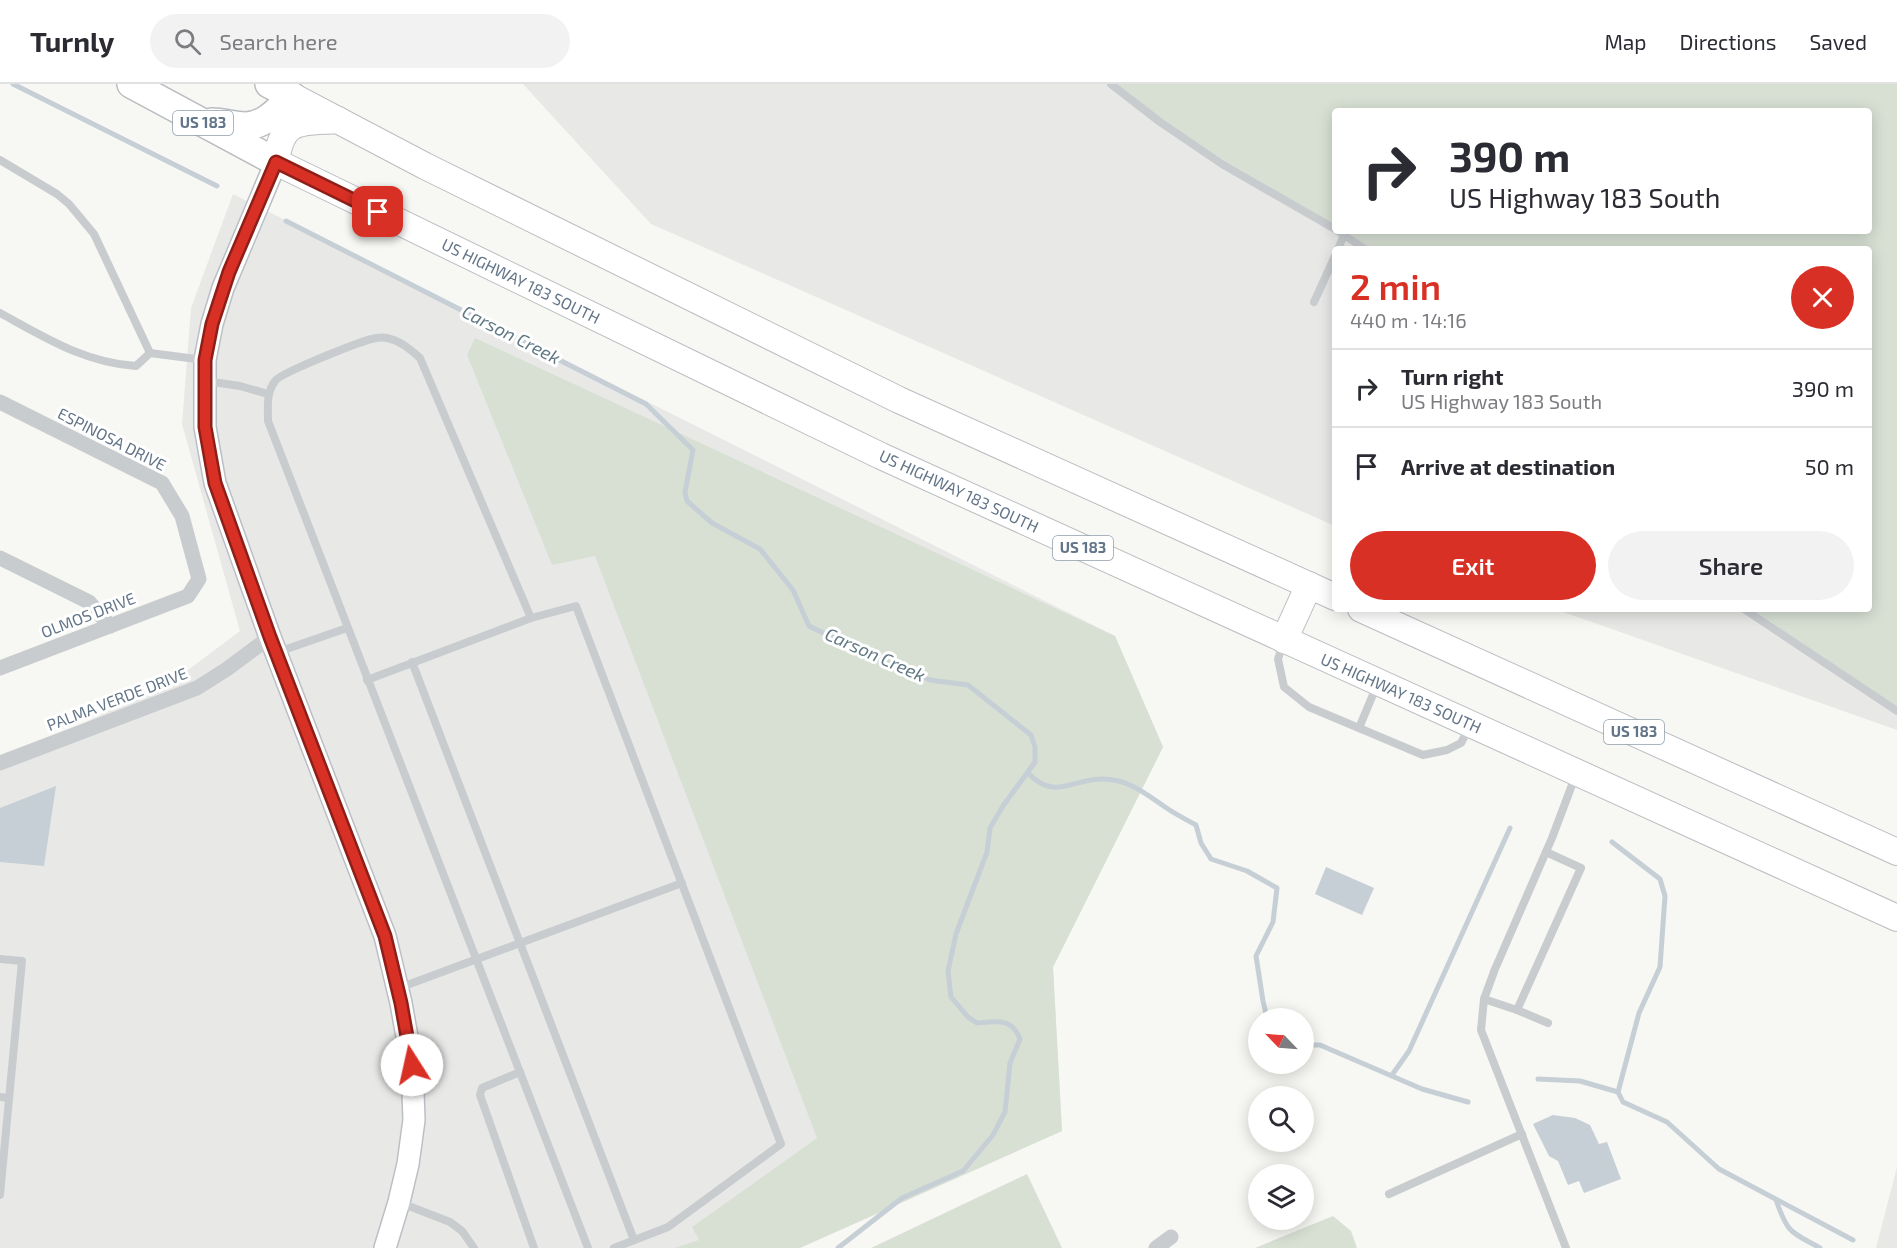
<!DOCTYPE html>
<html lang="en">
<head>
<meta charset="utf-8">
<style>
  body { margin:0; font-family:"Exo 2",sans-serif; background:#f2f2f3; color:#2b2b33; height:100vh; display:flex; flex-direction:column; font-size:22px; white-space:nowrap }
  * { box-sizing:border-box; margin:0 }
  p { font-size:20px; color:#7c7c81 }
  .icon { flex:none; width:33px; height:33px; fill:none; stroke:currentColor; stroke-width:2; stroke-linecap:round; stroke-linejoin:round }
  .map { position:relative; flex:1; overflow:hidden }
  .side { position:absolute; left:1332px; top:162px; width:540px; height:366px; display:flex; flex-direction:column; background:#fff; border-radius:6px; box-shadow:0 3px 15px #0003 }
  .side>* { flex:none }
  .guide { position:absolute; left:1332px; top:24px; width:540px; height:126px; border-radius:6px; box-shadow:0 3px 15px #0003; background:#fff; color:#2b2b33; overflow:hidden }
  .needle { width:39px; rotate:295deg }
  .buttons { position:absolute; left:1248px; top:924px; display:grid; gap:12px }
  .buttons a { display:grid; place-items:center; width:66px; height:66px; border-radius:50%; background:#fff; box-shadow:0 3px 15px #0003; font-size:30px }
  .pin { position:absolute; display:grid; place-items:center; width:51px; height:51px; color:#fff; margin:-26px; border-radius:12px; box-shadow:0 3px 9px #0006 }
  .me { position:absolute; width:66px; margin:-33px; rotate:350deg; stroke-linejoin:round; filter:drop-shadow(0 0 4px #0008) }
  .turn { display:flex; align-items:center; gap:21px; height:126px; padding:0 18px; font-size:27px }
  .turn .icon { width:78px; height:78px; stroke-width:2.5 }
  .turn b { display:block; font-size:42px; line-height:51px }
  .round { display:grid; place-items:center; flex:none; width:63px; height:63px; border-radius:32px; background:#f2f2f3 }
  .headline { display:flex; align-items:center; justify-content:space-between; height:102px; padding:0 18px }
  h1 { font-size:36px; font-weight:600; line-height:45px; color:#d93025 }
  .action { display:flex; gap:12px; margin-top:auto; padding:12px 18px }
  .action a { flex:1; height:69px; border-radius:36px; background:#d93025; color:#fff; font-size:24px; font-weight:600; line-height:69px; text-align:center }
  .action a+a { background:#f2f2f3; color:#2b2b33 }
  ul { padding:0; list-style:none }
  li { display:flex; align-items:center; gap:18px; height:78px; padding:0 18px; border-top:2px solid #e1e1e2 }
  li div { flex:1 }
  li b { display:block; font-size:22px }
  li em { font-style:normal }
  header { display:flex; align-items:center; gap:36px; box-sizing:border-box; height:84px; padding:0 30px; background:#fff; border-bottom:2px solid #e1e1e2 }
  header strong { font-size:28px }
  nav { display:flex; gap:33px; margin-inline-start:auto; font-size:21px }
  .search { width:420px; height:54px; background:#f2f2f3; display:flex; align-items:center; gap:15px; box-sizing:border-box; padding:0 21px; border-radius:33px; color:#7c7c81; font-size:22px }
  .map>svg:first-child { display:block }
  .built { fill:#e8e9e7; fill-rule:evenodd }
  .green { fill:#d8e0d4 }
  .water { fill:#c6cfd5 }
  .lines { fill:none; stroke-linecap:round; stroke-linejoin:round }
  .stream { stroke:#c6cfd5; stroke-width:5 }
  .secondary-casing { stroke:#babfc4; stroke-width:24 }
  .trunk-casing { stroke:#babdc0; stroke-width:28 }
  .motorway-casing { stroke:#babdc0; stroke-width:30 }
  .service { stroke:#c9cccf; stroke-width:8 }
  .minor { stroke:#c9cccf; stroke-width:15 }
  .secondary { stroke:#fff; stroke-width:21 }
  .trunk { stroke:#fff; stroke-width:26 }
  .motorway { stroke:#fff; stroke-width:27 }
  .route-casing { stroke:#8d1f18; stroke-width:15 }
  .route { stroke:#d93025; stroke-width:10 }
  .labels { text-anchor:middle; stroke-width:6; stroke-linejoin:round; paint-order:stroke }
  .shield { fill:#fff; stroke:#929eac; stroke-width:1.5 }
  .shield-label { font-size:15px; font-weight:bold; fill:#637588 }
  .street-label { font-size:16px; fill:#637588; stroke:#fff }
  .water-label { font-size:18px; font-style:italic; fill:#5f7884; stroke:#fff }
</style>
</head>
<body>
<header>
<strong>Turnly</strong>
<div class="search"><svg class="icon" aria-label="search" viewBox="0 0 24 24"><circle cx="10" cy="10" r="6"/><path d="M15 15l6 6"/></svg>Search here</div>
<nav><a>Map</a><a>Directions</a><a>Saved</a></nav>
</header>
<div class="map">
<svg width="1897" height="1164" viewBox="0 0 1897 1164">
  <rect width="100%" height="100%" fill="#f7f7f3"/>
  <!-- built -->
  <g class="built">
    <path d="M 523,0 L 1897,0 L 1897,646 L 1555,525 L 1869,525 L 1869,165 L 1335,165 L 1335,442 L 651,140 ZM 1335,27 L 1869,27 L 1869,147 L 1335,147 Z"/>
    <path d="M 233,110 L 1115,552 L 1163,663 L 1053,883 L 1062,1047 L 799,1164 L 0,1164 L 0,681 L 184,589 L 240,547 L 182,340 L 191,224 Z"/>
    <path d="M 1897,1083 L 1897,1164 L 1876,1164 Z"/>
  </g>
  <!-- green -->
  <g class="green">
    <path d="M 1118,0 L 1897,0 L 1897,623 L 1752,525 L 1869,525 L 1869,165 L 1372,165 L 1346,147 L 1869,147 L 1869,27 L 1335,27 L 1335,141 L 1224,76 L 1162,35 Z"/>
    <path d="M 475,254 L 1115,552 L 1163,663 L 1053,883 L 1062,1047 L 800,1164 L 675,1164 L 699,1156 L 692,1143 L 817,1054 L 595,472 L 552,481 L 467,271 Z"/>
    <path d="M 1027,1090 L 1062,1164 L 871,1164 Z"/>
    <path d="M 1333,1132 L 1351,1147 L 1357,1164 L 1255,1164 Z"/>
  </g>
  <!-- water -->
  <g class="water">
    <path d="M 56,702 L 44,782 L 0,778 L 0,724 Z"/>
    <path d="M 1326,783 L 1374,804 L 1362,831 L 1315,810 Z"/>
    <path d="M 1553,1031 L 1575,1034 L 1590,1041 L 1599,1060 L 1607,1058 L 1621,1095 L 1584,1109 L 1579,1097 L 1568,1101 L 1558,1077 L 1549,1072 L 1533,1040 Z"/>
  </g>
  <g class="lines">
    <!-- stream -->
    <g class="stream">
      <path d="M 13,0 L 217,102"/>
      <path d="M 286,137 L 646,320 L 693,366 L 685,408 L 687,417 L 712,439 L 760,465 L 793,506 L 809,542 L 879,576 L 930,596 L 968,601 L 1031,651 L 1035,663 L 1035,678 L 1003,722 L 990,744 L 987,768 L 956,850 L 948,887 L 951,913 L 968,933 L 977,939 C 997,937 1012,934 1020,955 L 1010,979 L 1005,1028 L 993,1051 L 963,1087 L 902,1114 L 838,1164"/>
      <path d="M 1028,689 C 1054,717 1073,695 1101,695 C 1128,694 1147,711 1168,725 C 1177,731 1187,736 1196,741 L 1201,759 L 1211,775 L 1247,787 L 1277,804 L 1273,838 L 1256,872 L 1263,917 L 1267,934"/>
      <path d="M 1612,758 L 1660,795 L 1665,812 L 1660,883 L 1639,929 L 1618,1008 L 1623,1018 L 1667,1038 L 1719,1085 L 1853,1156"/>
      <path d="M 1304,961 L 1320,961 L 1422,1005 L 1468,1018"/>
      <path d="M 1392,991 L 1409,967 L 1510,744"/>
      <path d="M 1538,995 L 1580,997 L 1618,1008"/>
      <path d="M 1776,1116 C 1788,1150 1790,1147 1820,1164"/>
    </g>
    <!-- secondary casing -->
    <g class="secondary-casing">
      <path id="secondary" d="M 276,78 L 223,204 L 212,240 L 205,276 L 205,343 L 215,399 L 270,553 L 385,852 L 401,919 L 412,981 L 414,1036 L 408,1080 L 399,1118 L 385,1164"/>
    </g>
    <!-- trunk casing -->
    <g class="trunk-casing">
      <g id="trunk">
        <path d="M 292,12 L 425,82 L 899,316 L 1335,513"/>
        <path d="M 338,36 C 300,39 282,33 276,78 L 881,372 L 1897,834"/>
        <path d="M 1361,525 L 1897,768"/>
        <path d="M 1284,556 L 1309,501"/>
      </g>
    </g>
    <!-- motorway casing -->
    <g class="motorway-casing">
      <g id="motorway">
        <path d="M 131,0 L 276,78"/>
        <path d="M 212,38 C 223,38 235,42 245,42 C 265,42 279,25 292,12 L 269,0"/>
      </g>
    </g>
    <!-- service -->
    <g class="service">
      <path d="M 1111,0 L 1160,38 L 1222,80 L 1335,145"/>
      <path d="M 0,76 L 57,110 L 69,120 L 94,150 L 150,269"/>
      <path d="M 1338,147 L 1365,165"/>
      <path d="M 1338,165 L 1344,151"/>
      <path d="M 1314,218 L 1335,172"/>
      <path d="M 0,229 C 44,253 85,279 136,282 L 150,269 L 204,276"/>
      <path d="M 206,297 L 240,302 L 268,310"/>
      <path d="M 1744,525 L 1897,627"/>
      <path d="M 531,534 L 420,274 C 408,263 393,251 376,254 C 363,256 280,289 275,297 C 266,309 268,323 268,337 L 588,1164"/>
      <path d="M 1283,560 L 1278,575 L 1284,603 L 1309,623 L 1423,671 L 1447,666 L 1461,659 L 1469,644"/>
      <path d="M 278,568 L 347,544"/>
      <path d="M 412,578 L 634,1156"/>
      <path d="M 367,596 L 531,534 L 576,522 L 781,1060 L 668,1143 L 614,1164"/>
      <path d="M 1359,644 L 1377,601"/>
      <path d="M 0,875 L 22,877 L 0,1111"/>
      <path d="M 399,904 L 682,799"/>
      <path d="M 1484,915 L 1517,926 L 1581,784 L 1546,768"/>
      <path d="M 1517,926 L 1548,939"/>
      <path d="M 520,988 L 482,1004 L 480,1011 L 534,1164"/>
      <path d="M 0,1013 L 9,1014"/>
      <path d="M 1389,1110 L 1522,1050"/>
      <path d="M 401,1119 L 450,1138 L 462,1147 L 474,1164"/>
      <path d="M 1566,1164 L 1481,946 L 1484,915 L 1495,885 L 1552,754 L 1575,693"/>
    </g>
    <!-- minor -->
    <g class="minor">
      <path d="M 0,318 L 162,399 L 182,432 L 199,495 L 188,512 L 0,584"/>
      <path d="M 0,474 L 89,518 L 110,542"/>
      <path d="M 0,679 L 197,604 L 227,585 L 270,553"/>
      <path d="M 1156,1164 L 1171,1153"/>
    </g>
    <!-- secondary -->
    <use href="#secondary" class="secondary"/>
    <!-- trunk -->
    <use href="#trunk" class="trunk"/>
    <!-- motorway -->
    <use href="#motorway" class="motorway"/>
  </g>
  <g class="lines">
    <!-- route casing -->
    <g class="route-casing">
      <path id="route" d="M 378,128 L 276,78 L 229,188 L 212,240 L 205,276 L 205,343 L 215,399 L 270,553 L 385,852 L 401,919 L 412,981"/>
    </g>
    <!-- route -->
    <use href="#route" class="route"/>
  </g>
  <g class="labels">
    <!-- shield labels -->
    <g class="shield">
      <rect x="173" y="27" width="60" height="24" rx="4.5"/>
      <rect x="1053" y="452" width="60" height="24" rx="4.5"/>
      <rect x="1604" y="636" width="60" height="24" rx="4.5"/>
    </g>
    <g class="shield-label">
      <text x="203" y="44">US 183</text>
      <text x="1083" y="469">US 183</text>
      <text x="1634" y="653">US 183</text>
    </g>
    <!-- street labels -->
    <g class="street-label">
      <text transform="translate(521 197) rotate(26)" y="6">US HIGHWAY 183 SOUTH</text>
      <text transform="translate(112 355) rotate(27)" y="6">ESPINOSA DRIVE</text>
      <text transform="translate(959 407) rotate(25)" y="6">US HIGHWAY 183 SOUTH</text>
      <text transform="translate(88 531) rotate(-21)" y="6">OLMOS DRIVE</text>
      <text transform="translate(1401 609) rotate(24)" y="6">US HIGHWAY 183 SOUTH</text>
      <text transform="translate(117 615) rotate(-21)" y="6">PALMA VERDE DRIVE</text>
    </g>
    <!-- water labels -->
    <g class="water-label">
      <text transform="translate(511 251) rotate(27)" y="6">Carson Creek</text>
      <text transform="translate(875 571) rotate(24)" y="6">Carson Creek</text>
    </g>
  </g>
</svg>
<div class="buttons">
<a><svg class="needle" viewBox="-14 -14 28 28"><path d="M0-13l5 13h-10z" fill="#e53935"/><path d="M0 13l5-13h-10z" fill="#7c7c81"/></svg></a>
<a><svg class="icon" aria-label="search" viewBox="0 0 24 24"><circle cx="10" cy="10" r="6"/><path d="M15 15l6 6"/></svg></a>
<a><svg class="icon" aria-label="layers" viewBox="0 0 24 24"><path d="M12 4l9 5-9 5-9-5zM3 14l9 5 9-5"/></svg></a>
</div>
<div class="pin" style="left:378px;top:128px;background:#d93025"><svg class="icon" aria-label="arrive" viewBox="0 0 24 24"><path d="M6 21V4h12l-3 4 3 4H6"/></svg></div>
<svg class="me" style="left:412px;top:981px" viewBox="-20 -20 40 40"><circle r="19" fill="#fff"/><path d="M0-13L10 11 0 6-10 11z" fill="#d93025"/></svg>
<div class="guide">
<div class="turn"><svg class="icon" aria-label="right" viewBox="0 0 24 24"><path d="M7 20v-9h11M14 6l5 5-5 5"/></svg><div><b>390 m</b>US Highway 183 South</div></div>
</div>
<section class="side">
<div class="headline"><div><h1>2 min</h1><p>440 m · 14:16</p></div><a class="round" style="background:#d93025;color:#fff"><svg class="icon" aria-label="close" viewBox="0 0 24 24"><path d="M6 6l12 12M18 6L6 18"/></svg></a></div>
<ul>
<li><svg class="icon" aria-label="right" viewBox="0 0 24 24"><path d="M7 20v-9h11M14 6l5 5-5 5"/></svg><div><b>Turn right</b><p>US Highway 183 South</p></div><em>390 m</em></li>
<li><svg class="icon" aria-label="arrive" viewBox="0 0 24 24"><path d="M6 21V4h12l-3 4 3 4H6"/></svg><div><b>Arrive at destination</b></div><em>50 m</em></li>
</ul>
<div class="action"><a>Exit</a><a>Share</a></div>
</section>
</div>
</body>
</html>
